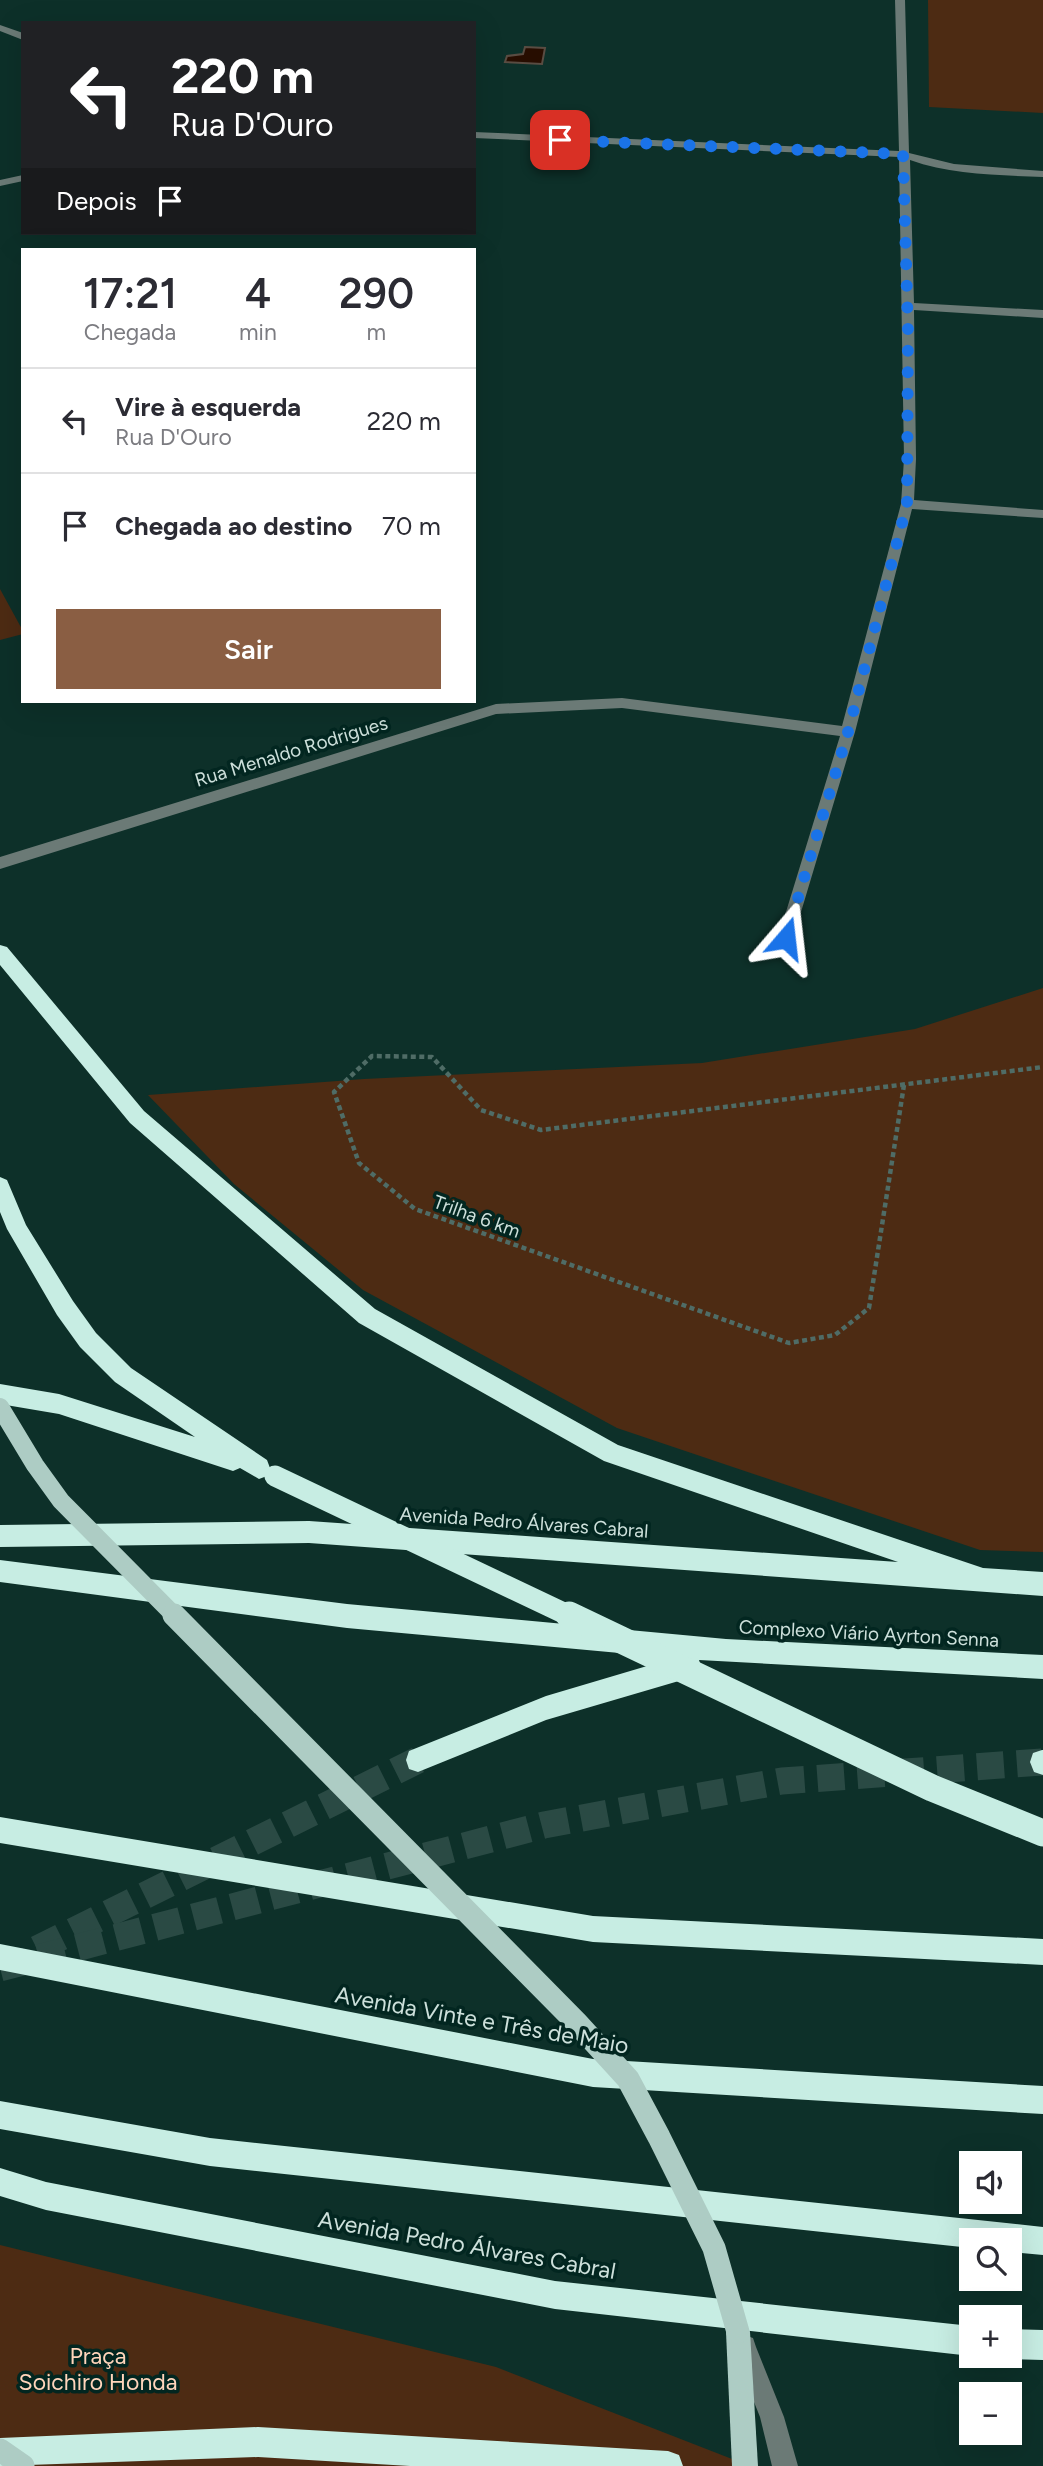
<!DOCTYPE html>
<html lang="pt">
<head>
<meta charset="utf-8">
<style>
  body { margin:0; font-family:Figtree,sans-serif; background:#f2f2f3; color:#2b2b33; height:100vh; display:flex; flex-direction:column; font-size:26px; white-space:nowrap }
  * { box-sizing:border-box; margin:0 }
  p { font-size:23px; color:#7c7c81 }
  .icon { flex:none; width:38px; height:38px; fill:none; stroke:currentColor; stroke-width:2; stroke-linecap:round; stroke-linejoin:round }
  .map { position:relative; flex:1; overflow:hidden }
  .details { position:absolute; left:21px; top:248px; width:455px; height:455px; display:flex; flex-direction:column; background:#fff; border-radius:0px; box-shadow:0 7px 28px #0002 }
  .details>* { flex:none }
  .guide { position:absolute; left:21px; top:21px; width:455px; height:214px; border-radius:0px; box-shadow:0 7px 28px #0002; background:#202124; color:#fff; overflow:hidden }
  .tools { position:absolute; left:959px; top:2151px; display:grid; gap:14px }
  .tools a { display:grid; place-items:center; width:63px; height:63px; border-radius:0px; background:#fff; box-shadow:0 7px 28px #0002; font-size:35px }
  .pin { position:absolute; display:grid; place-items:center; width:60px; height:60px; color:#fff; margin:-30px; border-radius:14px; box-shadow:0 4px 10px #0006 }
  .me { position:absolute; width:77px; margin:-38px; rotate:17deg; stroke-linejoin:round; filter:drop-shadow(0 0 5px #0008) }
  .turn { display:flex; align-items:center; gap:24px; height:147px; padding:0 35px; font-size:32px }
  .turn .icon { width:91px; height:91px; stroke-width:2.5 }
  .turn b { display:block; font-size:49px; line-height:60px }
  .then { display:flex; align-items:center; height:66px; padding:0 35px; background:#0003; gap:14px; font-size:26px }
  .eta { display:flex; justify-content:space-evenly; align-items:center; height:119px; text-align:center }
  .eta b { font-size:42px; font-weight:600; line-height:49px }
  .primary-button { display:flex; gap:14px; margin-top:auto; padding:14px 35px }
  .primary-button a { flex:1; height:80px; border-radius:0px; background:#8a5e43; color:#fff; font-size:28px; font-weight:600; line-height:80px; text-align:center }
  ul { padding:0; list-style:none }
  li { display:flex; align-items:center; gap:21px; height:105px; padding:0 35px; border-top:2px solid #e1e1e2 }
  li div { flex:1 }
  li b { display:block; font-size:26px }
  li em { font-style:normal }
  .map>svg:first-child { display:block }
  .green { fill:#4d2b13 }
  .water { fill:#270d00; stroke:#594c42; stroke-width:2 }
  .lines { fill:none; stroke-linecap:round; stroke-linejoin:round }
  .highway-tunnel { stroke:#2a4a44; stroke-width:27; stroke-dasharray:27 13; stroke-linecap:butt }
  .path { stroke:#4f6c66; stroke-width:4.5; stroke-dasharray:5 3.5; stroke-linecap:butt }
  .minor { fill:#6b7a76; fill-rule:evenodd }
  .major { fill:#adccc4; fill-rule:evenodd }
  .highway { fill:#c7ede3; fill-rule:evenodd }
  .major-bridge-far1 { stroke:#adccc4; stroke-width:18 }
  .major-bridge { stroke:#adccc4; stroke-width:23 }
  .highway-bridge-far1 { stroke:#c7ede3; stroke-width:21 }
  .highway-bridge { stroke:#c7ede3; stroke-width:27 }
  .route { stroke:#1a73e8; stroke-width:12; stroke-dasharray:0 21.6 }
  .labels { text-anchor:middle; stroke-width:7; stroke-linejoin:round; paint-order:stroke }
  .street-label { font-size:19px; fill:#cde0db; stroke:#022620 }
  .near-street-label { font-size:23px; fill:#cde0db; stroke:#022620 }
  .near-park-label { font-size:23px; fill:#ffd5bb; stroke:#022620 }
</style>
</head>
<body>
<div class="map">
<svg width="1043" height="2466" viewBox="0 0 1043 2466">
  <rect width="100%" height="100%" fill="#0d3029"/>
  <!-- green -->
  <g class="green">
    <path d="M 928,0 L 1043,0 L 1043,113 L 929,107 Z"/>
    <path d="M 0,589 L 23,631 L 23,634 L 0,640 Z"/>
    <path d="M 1043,988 L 1043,1552 L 980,1550 L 617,1428 L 363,1290 L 234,1184 L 148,1095 L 364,1079 L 702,1063 L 915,1029 Z"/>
    <path d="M 0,2245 L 496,2367 L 750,2466 L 0,2466 Z"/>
  </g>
  <!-- water -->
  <path class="water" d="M 525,47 L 545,48 L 542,64 L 505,62 L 507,56 L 523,54 Z"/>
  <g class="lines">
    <!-- highway-tunnel -->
    <g class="highway-tunnel">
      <path d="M 37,1949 L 418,1760"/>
      <path d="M 0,1968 L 544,1825 L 782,1781 L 1042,1762"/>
    </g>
    <!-- path -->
    <path class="path" d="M 904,1085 L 869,1308 L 835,1335 L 789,1343 L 415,1209 L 359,1163 L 334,1092 L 372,1056 L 432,1057 L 481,1110 L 541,1130 L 1043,1067"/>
    <!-- minor -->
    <g class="minor">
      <path d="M 895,0 L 905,0 L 909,153 L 954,164 L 1043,171 L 1043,177 C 998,175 952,175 910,160 L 914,303 L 1043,310 L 1043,318 L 914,310 L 916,459 L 914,500 L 1043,510 L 1043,518 L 912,509 L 855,732 L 792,942 L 780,942 L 778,938 L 840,736 L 622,708 L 496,714 L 0,869 L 0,857 L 496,704 L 622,698 L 842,726 L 901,504 L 904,459 L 899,157 L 474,138 L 474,132 L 899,151 Z"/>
      <path d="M 0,25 L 23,33 L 23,40 L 0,31 Z"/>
      <path d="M 23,175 L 23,181 L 0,186 L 0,180 Z"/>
      <path d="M 744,2335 L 753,2338 L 756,2347 L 784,2417 L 798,2466 L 772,2466 L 760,2417 L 732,2347 L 735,2338 Z"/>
    </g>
    <!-- major -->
    <path class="major" d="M 738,2320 L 747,2323 L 750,2332 L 758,2466 L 732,2466 L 726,2332 L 729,2323 Z"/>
    <!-- highway -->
    <g class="highway">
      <path d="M 0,945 L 7,947 L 144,1111 L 375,1309 L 618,1445 L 983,1568 L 1043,1572 L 1043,1596 L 309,1543 L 0,1547 L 0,1525 L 309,1521 L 898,1562 L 604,1461 L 359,1323 L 130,1123 L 0,965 Z"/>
      <path d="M 0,1177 L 7,1180 L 26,1225 L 73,1301 L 96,1333 L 131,1368 L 267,1460 L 270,1468 L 267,1476 L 259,1479 L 240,1468 L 233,1471 L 59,1414 L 0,1404 L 0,1384 L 59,1394 L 195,1437 L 115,1382 L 80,1347 L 57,1315 L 7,1229 L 0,1212 Z"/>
      <path d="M 0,1560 L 347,1604 L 726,1639 L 1043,1655 L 1043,1679 L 699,1660 L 701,1666 L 698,1675 L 689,1678 L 546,1720 L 418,1772 L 409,1769 L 406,1760 L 409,1751 L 546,1696 L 674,1658 L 347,1628 L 0,1582 Z"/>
      <path d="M 1042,1750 L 1043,1750 L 1043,1775 L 1034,1772 L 1030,1762 L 1033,1753 Z"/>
      <path d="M 0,1817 L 593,1916 L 1043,1939 L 1043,1965 L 593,1942 L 0,1843 Z"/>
      <path d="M 0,1944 L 593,2059 L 1043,2086 L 1043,2114 L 593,2087 L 0,1970 Z"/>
      <path d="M 0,2101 L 210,2138 L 1043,2227 L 1043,2255 L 1010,2252 L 1010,2240 L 971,2240 L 971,2248 L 210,2166 L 0,2129 Z"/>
      <path d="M 0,2168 L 46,2182 L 555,2281 L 971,2326 L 971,2356 L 555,2309 L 46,2210 L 0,2196 Z"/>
      <path d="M 1010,2329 L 1043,2330 L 1043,2360 L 1010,2359 L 1002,2356 L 1010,2356 Z"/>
      <path d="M 258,2427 L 668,2451 L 679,2455 L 683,2466 L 410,2466 L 258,2457 L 0,2466 L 0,2438 Z"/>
    </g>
    <!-- major-bridge-far1 -->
    <path class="major-bridge-far1" d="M 0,1407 L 35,1465 L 61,1501 L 176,1617"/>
    <!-- major-bridge -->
    <g class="major-bridge">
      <path d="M 174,1615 L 576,2022 L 628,2079 L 659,2137 L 714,2248 L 738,2332"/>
      <path d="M 0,2450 L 23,2466"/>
    </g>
    <!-- highway-bridge-far1 -->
    <path class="highway-bridge-far1" d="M 275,1476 L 572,1617"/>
    <!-- highway-bridge -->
    <path class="highway-bridge" d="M 569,1615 L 932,1788 L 1043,1833"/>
  </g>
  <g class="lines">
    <!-- route -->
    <path class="route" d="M 560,140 L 903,154 L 908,331 L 907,504 L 848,732 L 786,938"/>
  </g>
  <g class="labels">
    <!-- street labels -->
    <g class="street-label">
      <text transform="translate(291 751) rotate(-17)" y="7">Rua Menaldo Rodrigues</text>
      <text transform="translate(477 1216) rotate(20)" y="7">Trilha 6 km</text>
      <text transform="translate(524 1522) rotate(4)" y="7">Avenida Pedro Álvares Cabral</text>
      <text transform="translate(869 1633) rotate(3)" y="7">Complexo Viário Ayrton Senna</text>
    </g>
    <!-- near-street labels -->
    <g class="near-street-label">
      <text transform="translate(482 2020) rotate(10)" y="8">Avenida Vinte e Três de Maio</text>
      <text transform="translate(467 2245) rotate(10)" y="8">Avenida Pedro Álvares Cabral</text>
    </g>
    <!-- near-park labels -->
    <g class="near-park-label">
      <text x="98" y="2364">Praça<tspan x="98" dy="26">Soichiro Honda</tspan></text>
    </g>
  </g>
</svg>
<div class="tools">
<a><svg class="icon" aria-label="sound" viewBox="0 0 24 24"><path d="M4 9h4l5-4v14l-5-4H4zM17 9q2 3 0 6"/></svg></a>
<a><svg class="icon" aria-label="search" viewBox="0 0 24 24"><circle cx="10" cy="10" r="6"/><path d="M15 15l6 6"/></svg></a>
<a>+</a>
<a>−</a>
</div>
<div class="pin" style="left:560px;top:140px;background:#d93025"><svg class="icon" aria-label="arrive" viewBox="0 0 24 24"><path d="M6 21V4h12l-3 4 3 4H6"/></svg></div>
<svg class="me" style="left:786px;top:938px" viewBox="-20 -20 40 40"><path d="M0-17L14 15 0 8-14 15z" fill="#1a73e8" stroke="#fff" stroke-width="4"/></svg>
<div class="guide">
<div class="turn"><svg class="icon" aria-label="left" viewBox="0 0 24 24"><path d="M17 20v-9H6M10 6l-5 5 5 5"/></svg><div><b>220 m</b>Rua D'Ouro</div></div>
<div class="then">Depois<svg class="icon" aria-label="arrive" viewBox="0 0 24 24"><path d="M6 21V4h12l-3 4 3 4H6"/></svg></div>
</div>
<section class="details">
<div class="eta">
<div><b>17:21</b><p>Chegada</p></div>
<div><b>4</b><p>min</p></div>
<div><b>290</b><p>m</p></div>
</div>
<ul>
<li><svg class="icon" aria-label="left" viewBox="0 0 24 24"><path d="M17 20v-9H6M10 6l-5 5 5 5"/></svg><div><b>Vire à esquerda</b><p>Rua D'Ouro</p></div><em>220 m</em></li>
<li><svg class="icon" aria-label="arrive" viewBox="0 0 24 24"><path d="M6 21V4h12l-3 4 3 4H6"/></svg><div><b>Chegada ao destino</b></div><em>70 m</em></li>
</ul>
<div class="primary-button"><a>Sair</a></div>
</section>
</div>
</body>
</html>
